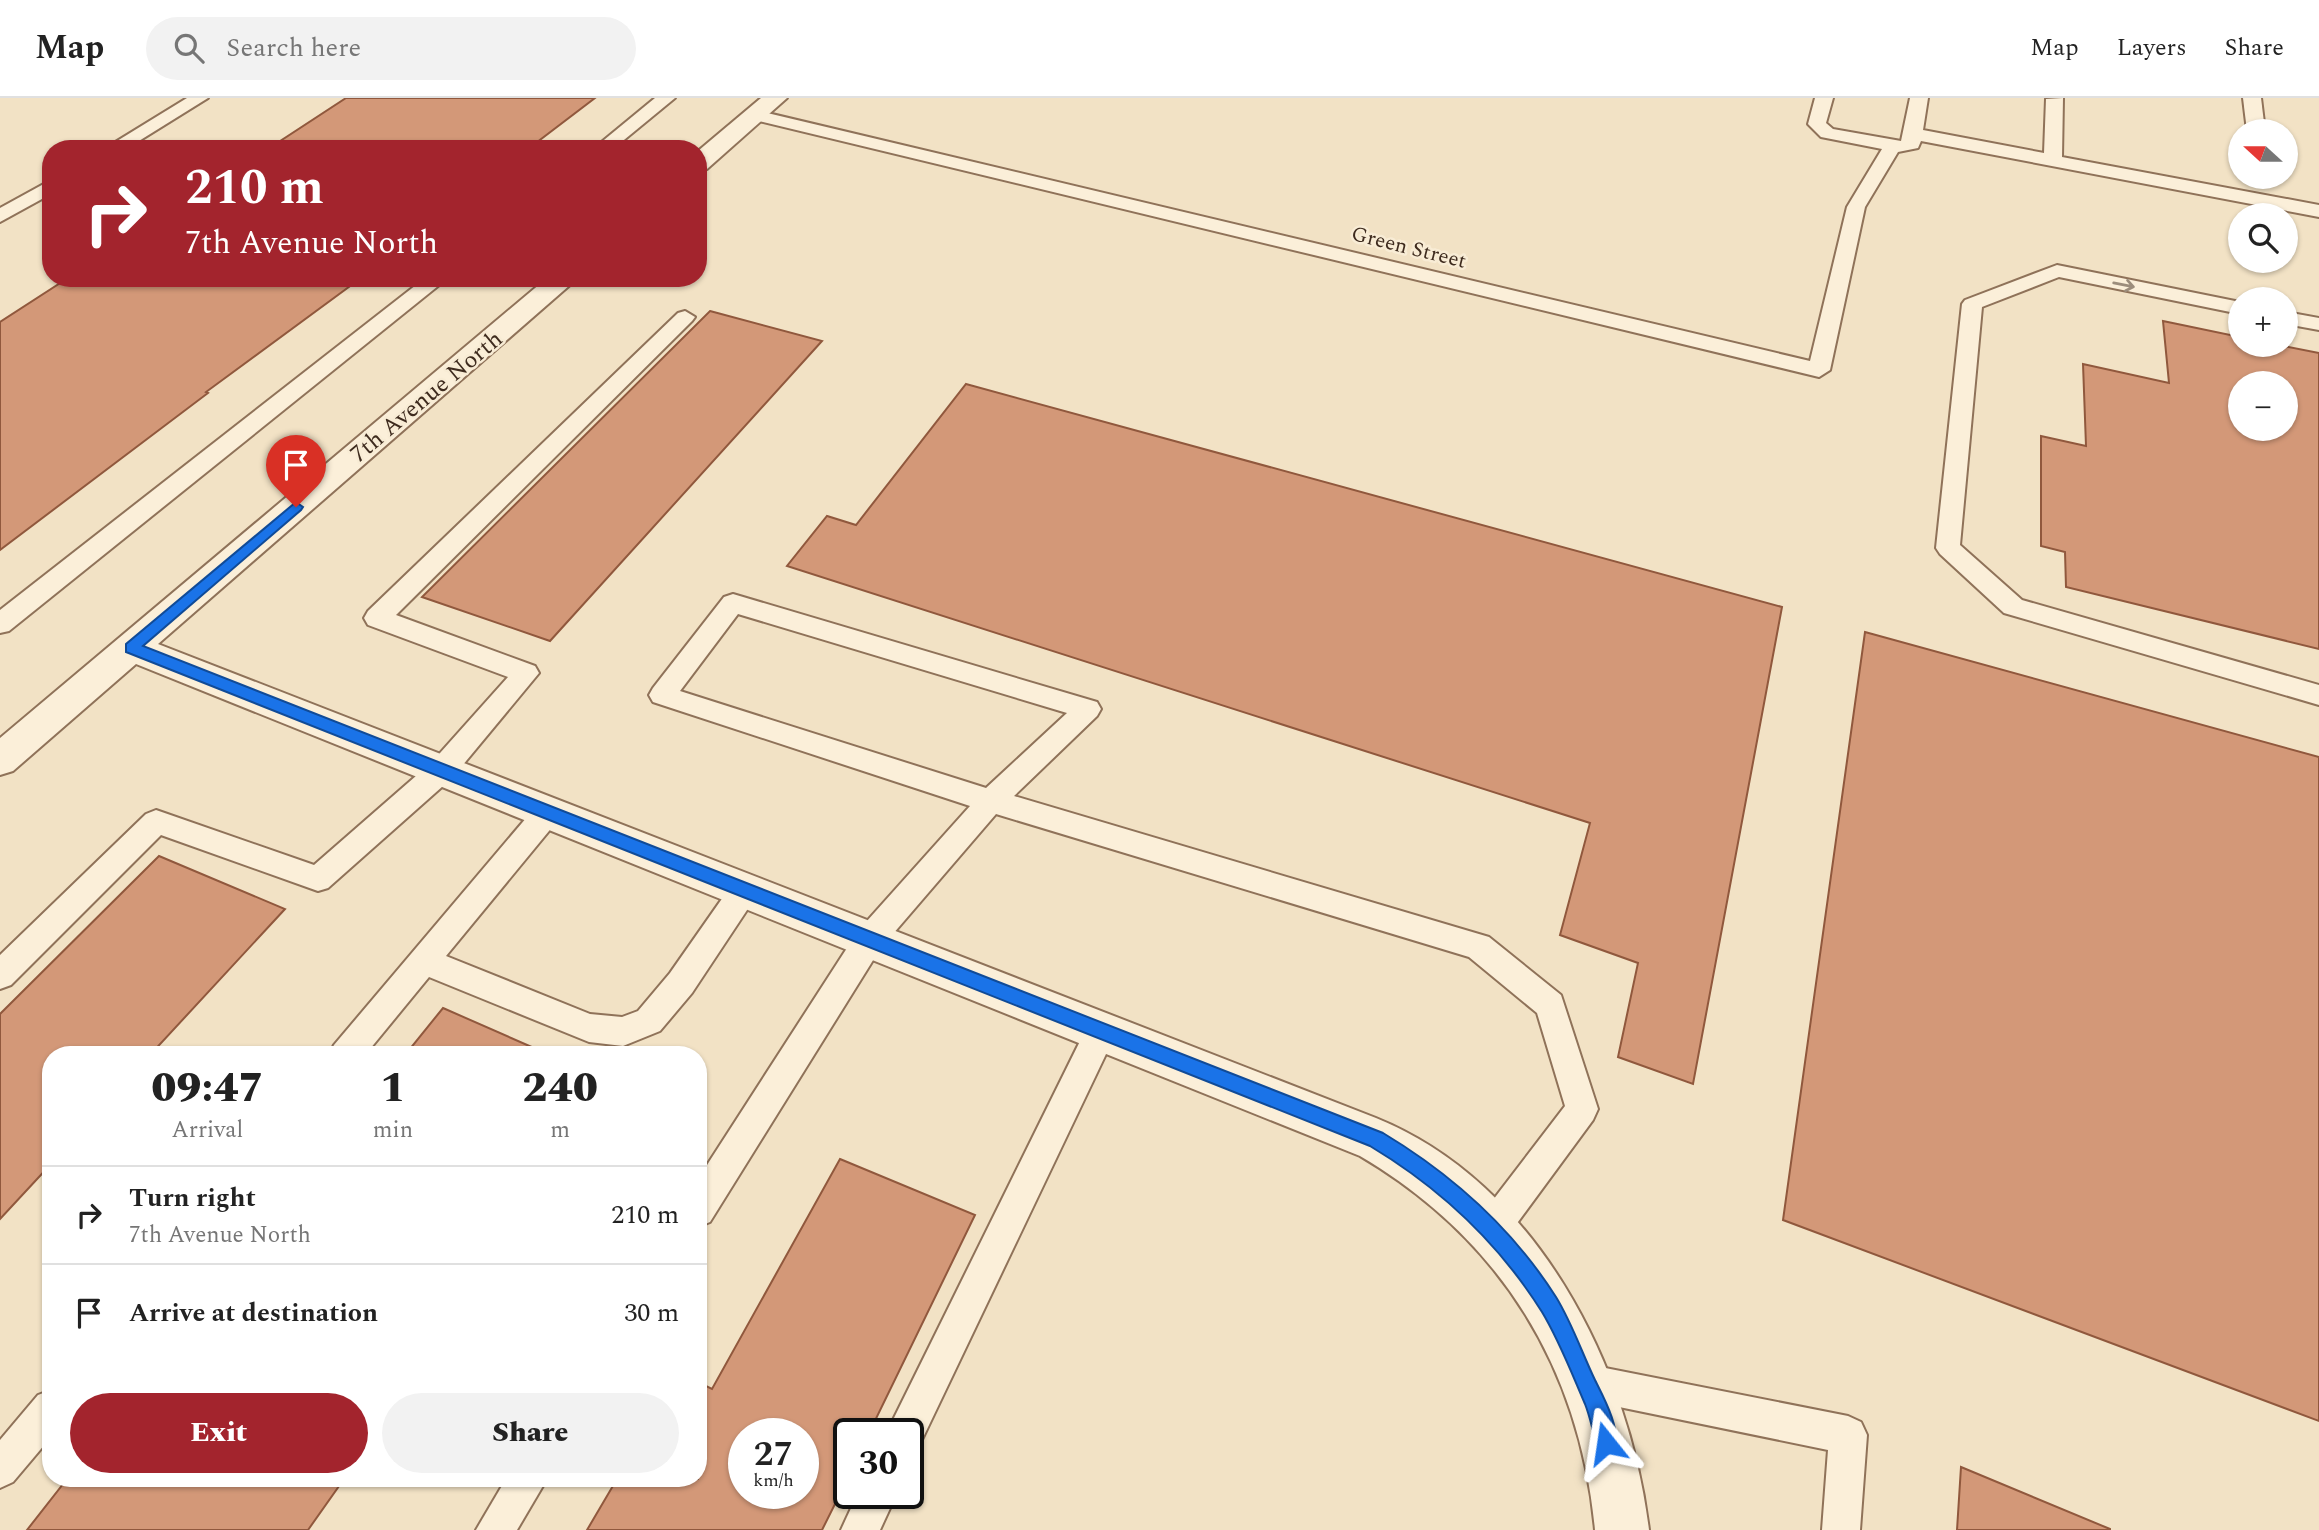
<!DOCTYPE html>
<html lang="en">
<head>
<meta charset="utf-8">
<style>
  body { margin:0; font-family:Spectral,serif; background:#f2f2f2; color:#222; height:100vh; display:flex; flex-direction:column; font-size:26px; white-space:nowrap }
  * { box-sizing:border-box; margin:0 }
  p { font-size:23px; color:#767676 }
  .icon { flex:none; width:38px; height:38px; fill:none; stroke:currentColor; stroke-width:2; stroke-linecap:round; stroke-linejoin:round }
  .map { position:relative; flex:1; overflow:hidden }
  .sheet { position:absolute; left:42px; top:948px; width:665px; height:441px; display:flex; flex-direction:column; background:#fff; border-radius:28px; box-shadow:0 2px 5px #0004 }
  .sheet>* { flex:none }
  .hud { position:absolute; left:42px; top:42px; width:665px; height:147px; border-radius:28px; box-shadow:0 2px 5px #0004; background:#a3242d; color:#fff; overflow:hidden }
  .needle { width:46px; rotate:291deg }
  .tools { position:absolute; left:2228px; top:21px; display:grid; gap:14px }
  .tools a { display:grid; place-items:center; width:70px; height:70px; border-radius:50%; background:#fff; box-shadow:0 2px 5px #0004; font-size:35px }
  .speed { position:absolute; left:728px; top:1320px; display:flex; gap:14px; font-size:35px; font-weight:700; text-align:center }
  .speed>* { display:grid; place-content:center; width:91px; height:91px; border-radius:50%; background:#fff; box-shadow:0 2px 5px #0004; line-height:1 }
  .speed small { font-size:18px; font-weight:400 }
  .speed .limit { border:4px solid #111; border-radius:10px; background:#fff; color:#111 }
  .pin { position:absolute; display:grid; place-items:center; width:60px; height:60px; color:#fff; margin:-72px -30px; border-radius:50% 50% 50% 0; rotate:-45deg; box-shadow:0 0 7px #0007 }
  .pin .icon { rotate:45deg }
  .me { position:absolute; width:77px; margin:-38px; rotate:345deg; stroke-linejoin:round; filter:drop-shadow(0 0 5px #0008) }
  .turn { display:flex; align-items:center; gap:24px; height:147px; padding:0 28px; font-size:32px }
  .turn .icon { width:91px; height:91px; stroke-width:2.5 }
  .turn b { display:block; font-size:49px; line-height:60px }
  .eta { display:flex; justify-content:space-evenly; align-items:center; height:119px; text-align:center }
  .eta b { font-size:42px; font-weight:800; line-height:49px }
  .cta { display:flex; gap:14px; margin-top:auto; padding:14px 28px }
  .cta a { flex:1; height:80px; border-radius:42px; background:#a3242d; color:#fff; font-size:28px; font-weight:800; line-height:80px; text-align:center }
  .cta a+a { background:#f2f2f2; color:#222 }
  ul { padding:0; list-style:none }
  li { display:flex; align-items:center; gap:21px; height:98px; padding:0 28px; border-top:2px solid #e0e0e0 }
  li div { flex:1 }
  li b { display:block; font-size:26px }
  li em { font-style:normal }
  header { display:flex; align-items:center; gap:42px; box-sizing:border-box; height:98px; padding:0 35px; background:#fff; border-bottom:2px solid #e0e0e0 }
  header strong { font-size:33px }
  nav { display:flex; gap:38px; margin-inline-start:auto; font-size:24px }
  .search { width:490px; height:63px; background:#f2f2f2; display:flex; align-items:center; gap:18px; box-sizing:border-box; padding:0 24px; border-radius:38px; color:#767676; font-size:26px }
  .map>svg:first-child { display:block }
  .building { fill:#d39878; stroke:#90583d; stroke-width:2; fill-rule:evenodd }
  .lines { fill:none; stroke-linecap:round; stroke-linejoin:round }
  .service-casing { stroke:#8f7259; stroke-width:4 }
  .minor-casing { stroke:#8f7259; stroke-width:4 }
  .service { fill:#fbefd9; fill-rule:evenodd }
  .minor { fill:#fbefd9; fill-rule:evenodd }
  .oneway { stroke:#9c8d7c }
  .route { fill:#1a73e8; stroke:#114b97; stroke-width:2 }
  .labels { text-anchor:middle; stroke-width:5; stroke-linejoin:round; paint-order:stroke }
  .far-street-label { font-size:21px; fill:#3e2b1e; stroke:#f8ecd5 }
  .street-label { font-size:24px; fill:#3e2b1e; stroke:#f8ecd5 }
</style>
</head>
<body>
<header>
<strong>Map</strong>
<div class="search"><svg class="icon" aria-label="search" viewBox="0 0 24 24"><circle cx="10" cy="10" r="6"/><path d="M15 15l6 6"/></svg>Search here</div>
<nav><a>Map</a><a>Layers</a><a>Share</a></nav>
</header>
<div class="map">
<svg width="2319" height="1432" viewBox="0 0 2319 1432">
  <rect width="100%" height="100%" fill="#f2e2c5"/>
  <!-- building -->
  <g class="building">
    <path d="M 346,0 L 595,0 L 528,51 L 268,51 Z"/>
    <path d="M 68,180 L 361,180 L 206,294 L 208,295 L 0,452 L 0,224 Z"/>
    <path d="M 710,213 L 822,243 L 550,543 L 422,499 Z"/>
    <path d="M 2163,223 L 2240,239 L 2240,247 L 2279,247 L 2319,255 L 2319,551 L 2066,489 L 2065,454 L 2041,448 L 2041,338 L 2086,348 L 2083,266 L 2169,285 ZM 2240,285 L 2286,285 L 2286,331 L 2240,331 Z"/>
    <path d="M 966,286 L 1782,509 L 1693,986 L 1618,959 L 1638,865 L 1560,837 L 1590,725 L 787,468 L 827,418 L 856,427 Z"/>
    <path d="M 1865,534 L 2319,659 L 2319,1323 L 1783,1122 Z"/>
    <path d="M 159,758 L 285,811 L 150,957 L 51,957 L 51,1066 L 0,1121 L 0,916 Z"/>
    <path d="M 443,910 L 550,957 L 405,957 Z"/>
    <path d="M 840,1061 L 975,1117 L 869,1335 L 849,1335 L 849,1378 L 822,1432 L 587,1432 L 617,1381 L 698,1381 L 698,1284 L 712,1291 ZM 744,1335 L 803,1335 L 803,1395 L 744,1395 Z"/>
    <path d="M 1961,1369 L 2110,1431 L 2110,1432 L 1957,1432 Z"/>
    <path d="M 67,1381 L 344,1381 L 308,1432 L 27,1432 Z"/>
  </g>
  <g class="lines">
    <!-- service casing -->
    <g class="service-casing">
      <g id="service">
        <path d="M 187,0 L 208,0 L 126,51 L 104,51 Z"/>
        <path d="M 655,0 L 675,0 L 613,51 L 593,51 Z"/>
        <path d="M 1815,0 L 1833,0 L 1826,25 L 1833,31 L 1901,43 L 1910,0 L 1928,0 L 1923,32 L 2044,55 L 2046,1 L 2063,0 L 2062,59 L 2319,107 L 2319,119 L 1921,43 L 1918,50 L 1898,54 L 1865,109 L 1830,272 L 1819,279 L 755,22 L 746,17 L 755,12 L 1810,263 L 1847,109 L 1882,51 L 1821,39 L 1808,26 Z"/>
        <path d="M 2243,0 L 2261,0 L 2265,33 L 2247,33 Z"/>
        <path d="M 51,82 L 51,96 L 0,124 L 0,110 Z"/>
        <path d="M 2057,167 L 2240,204 L 2240,216 L 2059,179 L 1982,209 L 1960,447 L 2022,502 L 2319,587 L 2319,607 L 2004,515 L 1940,456 L 1936,450 L 1962,206 L 1965,202 Z"/>
        <path d="M 425,180 L 448,180 L 9,533 L 0,535 L 0,512 Z"/>
        <path d="M 685,213 L 695,219 L 692,223 L 396,517 L 535,568 L 539,575 L 452,680 L 328,790 L 318,793 L 161,737 L 11,887 L 0,891 L 0,857 L 146,716 L 156,712 L 314,767 L 432,664 L 508,579 L 368,527 L 364,520 L 368,513 L 678,215 Z"/>
        <path d="M 2286,214 L 2319,220 L 2319,232 L 2286,226 Z"/>
        <path d="M 733,496 L 1097,604 L 1101,611 L 1097,618 L 1014,698 L 1489,839 L 1561,897 L 1598,1011 L 1593,1022 L 1504,1143 L 1492,1148 L 1480,1143 L 1475,1131 L 1480,1119 L 1565,1008 L 1537,915 L 1469,859 L 996,716 L 880,851 L 710,1124 L 698,1129 L 698,1081 L 858,833 L 970,708 L 653,604 L 649,597 L 653,590 L 724,499 ZM 738,516 L 1067,615 L 986,690 L 680,593 Z"/>
        <path d="M 548,702 L 558,706 L 562,714 L 558,722 L 446,858 L 590,916 L 622,919 L 638,913 L 670,875 L 733,785 L 743,781 L 753,785 L 758,794 L 753,803 L 692,895 L 660,933 L 623,948 L 589,944 L 429,879 L 365,957 L 329,957 L 334,947 L 538,706 Z"/>
        <path d="M 1100,921 L 1111,925 L 1116,935 L 919,1348 L 908,1353 L 908,1335 L 887,1335 L 893,1322 L 1089,925 Z"/>
        <path d="M 1585,1266 L 1848,1318 L 1861,1324 L 1867,1337 L 1860,1432 L 1822,1432 L 1828,1352 L 1585,1302 L 1572,1297 L 1567,1284 L 1572,1271 Z"/>
        <path d="M 51,1292 L 51,1339 L 13,1384 L 0,1390 L 0,1342 L 38,1297 Z"/>
        <path d="M 506,1381 L 547,1381 L 517,1432 L 476,1432 Z"/>
        <path d="M 858,1395 L 897,1395 L 880,1432 L 841,1432 Z"/>
      </g>
    </g>
    <!-- minor casing -->
    <g class="minor-casing">
      <g id="minor">
        <path d="M 761,0 L 787,0 L 707,71 L 698,73 L 698,53 Z"/>
        <path d="M 547,180 L 578,180 L 158,546 L 1376,1020 C 1537,1085 1629,1269 1649,1432 L 1595,1432 C 1580,1270 1501,1141 1360,1058 L 136,566 L 13,673 L 0,677 L 0,640 Z"/>
      </g>
    </g>
    <!-- service -->
    <use href="#service" class="service"/>
    <!-- minor -->
    <use href="#minor" class="minor"/>
  </g>
  <!-- one-way arrows -->
  <defs><path id="oneway-shaft" d="M-6 0H5M1.5-3L5.5 0L1.5 3" fill="none" stroke-width="1.6" stroke-linecap="round" stroke-linejoin="round" transform="scale(1.75)"/></defs>
  <use class="oneway" href="#oneway-shaft" transform="translate(2124 187) rotate(11)"/>
  <!-- route -->
  <path class="route" d="M 296,404 L 303,409 L 301,412 L 143,548 L 1383,1035 C 1453,1077 1512,1130 1556,1199 C 1572,1225 1582,1255 1595,1282 C 1604,1300 1622,1333 1614,1352 L 1606,1355 L 1599,1352 C 1593,1337 1591,1321 1585,1306 C 1572,1276 1559,1242 1542,1214 C 1498,1144 1440,1090 1370,1048 L 126,554 L 126,546 Z"/>
  <g class="labels">
    <!-- far-street labels -->
    <g class="far-street-label">
      <text transform="translate(1409 149) rotate(14)" y="7">Green Street</text>
    </g>
    <!-- street labels -->
    <g class="street-label">
      <text transform="translate(426 298) rotate(-40)" y="8">7th Avenue North</text>
    </g>
  </g>
</svg>
<div class="tools">
<a><svg class="needle" viewBox="-14 -14 28 28"><path d="M0-13l5 13h-10z" fill="#e53935"/><path d="M0 13l5-13h-10z" fill="#767676"/></svg></a>
<a><svg class="icon" aria-label="search" viewBox="0 0 24 24"><circle cx="10" cy="10" r="6"/><path d="M15 15l6 6"/></svg></a>
<a>+</a>
<a>−</a>
</div>
<div class="speed"><div>27<small>km/h</small></div><div class="limit">30</div></div>
<div class="pin" style="left:296px;top:409px;background:#d93025"><svg class="icon" aria-label="arrive" viewBox="0 0 24 24"><path d="M6 21V4h12l-3 4 3 4H6"/></svg></div>
<svg class="me" style="left:1606px;top:1345px" viewBox="-20 -20 40 40"><path d="M0-17L14 15 0 8-14 15z" fill="#1a73e8" stroke="#fff" stroke-width="4"/></svg>
<div class="hud">
<div class="turn"><svg class="icon" aria-label="right" viewBox="0 0 24 24"><path d="M7 20v-9h11M14 6l5 5-5 5"/></svg><div><b>210 m</b>7th Avenue North</div></div>
</div>
<section class="sheet">
<div class="eta">
<div><b>09:47</b><p>Arrival</p></div>
<div><b>1</b><p>min</p></div>
<div><b>240</b><p>m</p></div>
</div>
<ul>
<li><svg class="icon" aria-label="right" viewBox="0 0 24 24"><path d="M7 20v-9h11M14 6l5 5-5 5"/></svg><div><b>Turn right</b><p>7th Avenue North</p></div><em>210 m</em></li>
<li><svg class="icon" aria-label="arrive" viewBox="0 0 24 24"><path d="M6 21V4h12l-3 4 3 4H6"/></svg><div><b>Arrive at destination</b></div><em>30 m</em></li>
</ul>
<div class="cta"><a>Exit</a><a>Share</a></div>
</section>
</div>
</body>
</html>
